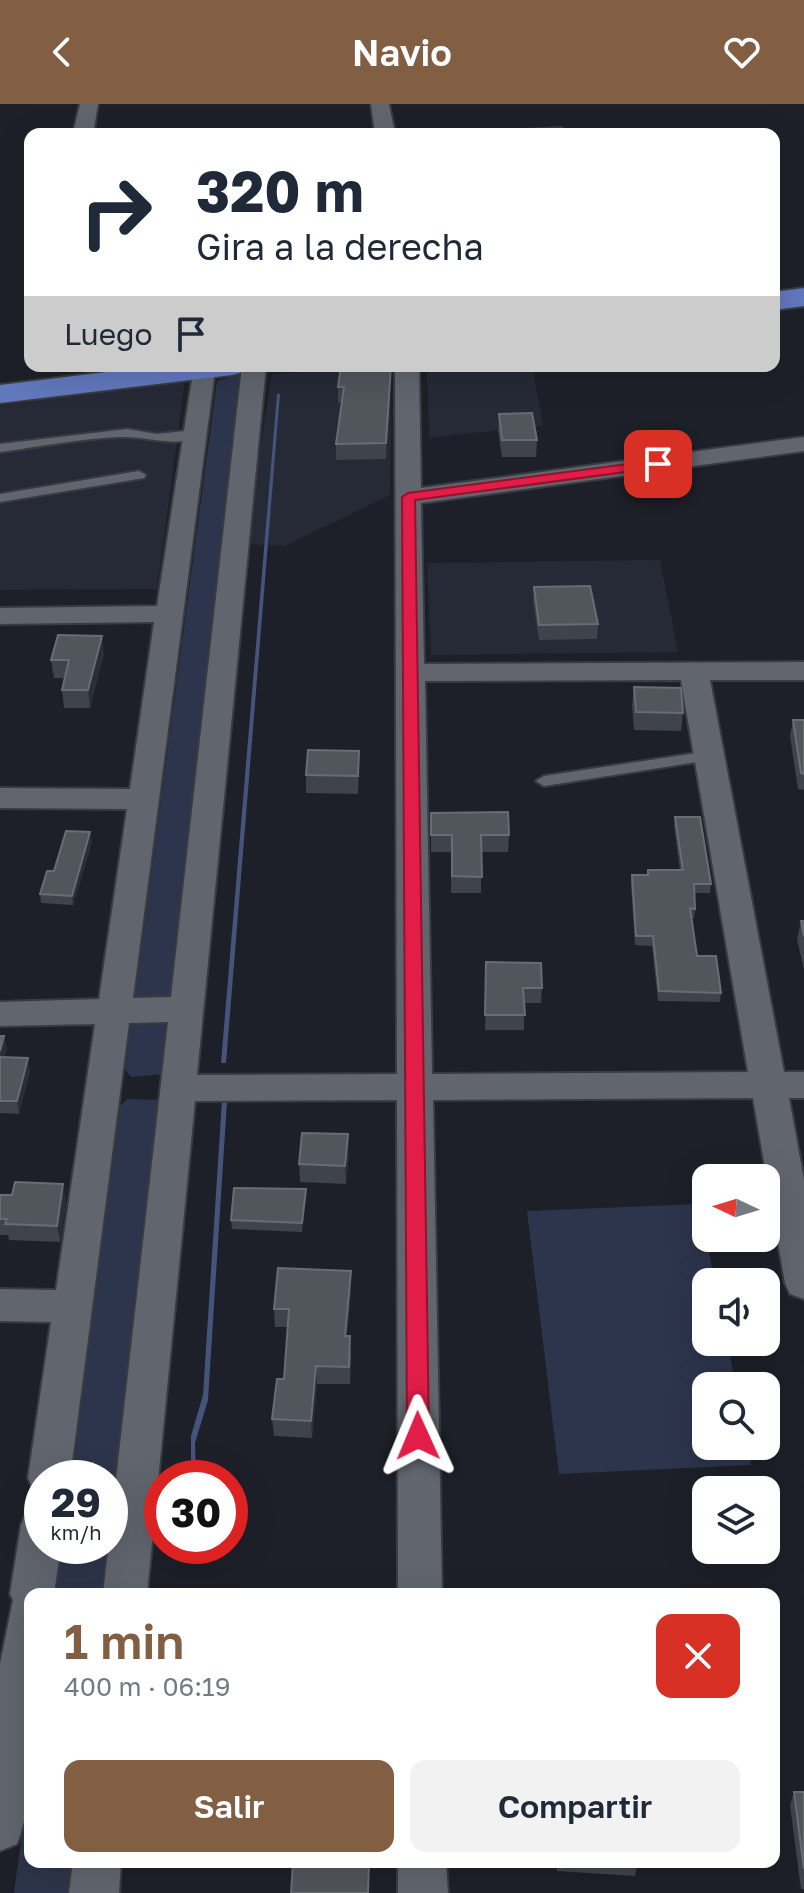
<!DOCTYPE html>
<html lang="es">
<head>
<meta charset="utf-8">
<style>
  body { margin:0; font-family:"Golos Text",sans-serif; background:#f2f2f3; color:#1f2937; height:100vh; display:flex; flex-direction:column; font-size:30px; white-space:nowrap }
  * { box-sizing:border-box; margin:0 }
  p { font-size:26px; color:#747a83 }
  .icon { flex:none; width:44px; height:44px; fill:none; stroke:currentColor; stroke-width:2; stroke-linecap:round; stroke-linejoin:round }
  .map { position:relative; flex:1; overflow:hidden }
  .panel { position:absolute; left:24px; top:1484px; width:756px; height:280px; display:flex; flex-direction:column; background:#fff; border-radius:16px; box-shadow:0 8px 32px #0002 }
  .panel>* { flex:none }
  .top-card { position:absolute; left:24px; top:24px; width:756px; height:244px; border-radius:16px; box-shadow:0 8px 32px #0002; background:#fff; color:#1f2937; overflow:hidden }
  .needle { width:52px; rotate:274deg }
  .tools { position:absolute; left:692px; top:1060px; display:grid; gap:16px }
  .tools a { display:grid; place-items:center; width:88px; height:88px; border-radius:16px; background:#fff; box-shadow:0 8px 32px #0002; font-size:40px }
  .speed { position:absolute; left:24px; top:1356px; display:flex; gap:16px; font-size:40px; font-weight:700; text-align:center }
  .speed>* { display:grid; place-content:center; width:104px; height:104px; border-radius:50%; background:#fff; box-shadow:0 8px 32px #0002; line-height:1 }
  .speed small { font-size:20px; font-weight:400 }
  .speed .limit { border:12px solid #d22; background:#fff; color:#111 }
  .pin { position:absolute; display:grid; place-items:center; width:68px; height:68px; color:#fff; margin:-34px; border-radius:16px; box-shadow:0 4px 12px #0006 }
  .me { position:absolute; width:88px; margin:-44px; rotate:359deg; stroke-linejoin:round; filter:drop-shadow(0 0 6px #0008) }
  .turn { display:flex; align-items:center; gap:28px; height:168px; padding:0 40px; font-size:36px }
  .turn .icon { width:104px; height:104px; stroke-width:2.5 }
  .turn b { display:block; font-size:56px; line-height:68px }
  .then { display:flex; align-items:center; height:76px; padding:0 40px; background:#0003; gap:16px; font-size:30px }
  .round { display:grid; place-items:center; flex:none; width:84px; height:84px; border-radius:16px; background:#f2f2f3 }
  .overview { display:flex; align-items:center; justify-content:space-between; height:136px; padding:0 40px }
  h1 { font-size:48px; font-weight:600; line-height:60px; color:#825e42 }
  .cta { display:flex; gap:16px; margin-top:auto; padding:16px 40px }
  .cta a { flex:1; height:92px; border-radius:16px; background:#825e42; color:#fff; font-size:32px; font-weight:600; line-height:92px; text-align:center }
  .cta a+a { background:#f2f2f3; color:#1f2937 }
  header { display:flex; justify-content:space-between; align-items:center; height:104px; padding:0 40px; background:#825e42; color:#fff; font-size:36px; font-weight:600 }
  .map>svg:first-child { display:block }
  .built { fill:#262a37 }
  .green { fill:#2d354c }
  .water { fill:#46547b }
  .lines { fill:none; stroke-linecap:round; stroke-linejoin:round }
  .service-casing { stroke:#393b40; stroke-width:4 }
  .minor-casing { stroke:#393b40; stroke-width:4 }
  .primary-casing { stroke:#393b40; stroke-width:4 }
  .service { fill:#61656e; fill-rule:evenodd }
  .minor { fill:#61656e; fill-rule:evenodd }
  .primary { fill:#6278bd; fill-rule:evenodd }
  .wall { fill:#3f434b }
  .shaded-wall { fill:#2a2e36 }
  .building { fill:#51555c; stroke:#686c73; stroke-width:2 }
  .route { fill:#e11d48; stroke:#92132f; stroke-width:2 }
</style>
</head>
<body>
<header><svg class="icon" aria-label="back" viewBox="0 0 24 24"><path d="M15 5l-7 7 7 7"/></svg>Navio<svg class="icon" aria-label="heart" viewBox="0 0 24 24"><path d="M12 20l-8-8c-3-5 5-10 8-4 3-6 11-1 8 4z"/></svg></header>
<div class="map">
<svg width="804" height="1789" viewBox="0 0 804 1789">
  <rect width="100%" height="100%" fill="#1d2028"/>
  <!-- built -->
  <g class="built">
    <path d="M 391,262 L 390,391 L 285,442 L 245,440 L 272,270 Z"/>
    <path d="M 427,262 L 532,262 L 543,321 L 429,334 Z"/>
    <path d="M 185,275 L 157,485 L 0,486 L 0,302 Z"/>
    <path d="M 660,456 L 678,548 L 431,551 L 427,459 Z"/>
  </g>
  <!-- green -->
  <g class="green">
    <path d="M 240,271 L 243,272 L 165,970 L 131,973 L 125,965 L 217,277 Z"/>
    <path d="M 128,995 L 161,996 L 110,1490 L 54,1490 L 61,1442 L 110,1442 L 110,1374 L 70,1374 L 120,1002 Z"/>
    <path d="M 699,1100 L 715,1178 L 706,1178 L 706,1238 L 727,1238 L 736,1282 L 706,1282 L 706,1342 L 748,1342 L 751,1361 L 559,1370 L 527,1107 Z"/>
    <path d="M 30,1671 L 30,1758 L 80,1758 L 77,1789 L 14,1789 Z"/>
  </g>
  <!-- water -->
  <g class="water">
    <path d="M 277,290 L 280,290 L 226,959 L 221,959 Z"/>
    <path d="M 222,996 L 227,997 L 208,1296 L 195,1339 L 196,1374 L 191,1374 L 191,1332 L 203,1291 Z"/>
  </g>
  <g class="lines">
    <!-- service casing -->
    <g class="service-casing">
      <g id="service">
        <path d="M 561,24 L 566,27 L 565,29 L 504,30 L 509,27 Z"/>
        <path d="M 127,325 L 157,330 L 194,326 L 200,330 C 180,345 149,333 126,333 C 88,333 39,343 0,348 L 0,340 Z"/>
        <path d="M 139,367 L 146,371 L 144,374 L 0,398 L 0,390 Z"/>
        <path d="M 710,647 L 718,652 L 716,655 L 544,682 L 536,677 L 544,672 Z"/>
      </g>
    </g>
    <!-- minor casing -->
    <g class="minor-casing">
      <g id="minor">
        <path d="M 80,0 L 98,0 L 93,30 L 73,30 Z"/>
        <path d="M 371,0 L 389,0 L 395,30 L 375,30 Z"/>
        <path d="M 194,262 L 212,262 L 215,266 L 133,894 L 171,893 L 242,262 L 266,262 L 197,971 L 397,970 L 395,262 L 419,262 L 421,384 L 804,333 L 804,347 L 421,399 L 424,560 L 804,558 L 804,576 L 710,576 L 784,968 L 804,968 L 804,994 L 789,994 L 804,1076 L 804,1195 L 790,1190 L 785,1179 L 753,994 L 433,996 L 442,1490 L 398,1490 L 397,996 L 195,997 L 147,1490 L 103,1490 L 168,918 L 129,919 L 70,1374 L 42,1374 L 42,1390 L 34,1387 L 28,1374 L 51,1218 L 0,1217 L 0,1185 L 56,1186 L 95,920 L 0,922 L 0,898 L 99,895 L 127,705 L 0,704 L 0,684 L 130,685 L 154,518 L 0,520 L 0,504 L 157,502 ZM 681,576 L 748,968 L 432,970 L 425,577 Z"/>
        <path d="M 42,1402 L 42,1442 L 61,1442 L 54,1490 L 30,1490 C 30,1557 41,1682 17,1740 L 0,1747 L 0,1560 L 13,1496 L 10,1490 L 21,1421 L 27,1407 Z"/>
        <path d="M 73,1758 L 121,1758 L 119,1789 L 69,1789 Z"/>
        <path d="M 398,1758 L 446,1758 L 448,1789 L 398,1789 Z"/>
      </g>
    </g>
    <!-- primary casing -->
    <g class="primary-casing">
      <g id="primary">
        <path d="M 804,184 L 804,202 L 774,206 L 774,188 Z"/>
        <path d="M 156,262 L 247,262 L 243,268 L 232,271 L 0,299 L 0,281 Z"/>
      </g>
    </g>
    <!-- service -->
    <use href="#service" class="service"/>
    <!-- minor -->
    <use href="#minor" class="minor"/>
    <!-- primary -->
    <use href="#primary" class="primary"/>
  </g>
  <!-- wall -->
  <g class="wall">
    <path d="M 391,262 L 386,355 L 336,356 L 336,340 L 342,299 L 338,298 L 338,283 Z"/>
    <path d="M 499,310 L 537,336 L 536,353 L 502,353 L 498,327 Z"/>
    <path d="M 534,483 L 598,520 L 597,535 L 539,536 L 533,497 Z"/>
    <path d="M 104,549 L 90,604 L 64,604 L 62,586 L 64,574 L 54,574 L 51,556 Z"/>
    <path d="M 634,583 L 683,609 L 681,627 L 634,626 L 632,601 Z"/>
    <path d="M 793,616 L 804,616 L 804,686 L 798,685 L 790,632 Z"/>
    <path d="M 359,665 L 358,690 L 306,689 L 306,671 Z"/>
    <path d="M 431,709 L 509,731 L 508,748 L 481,748 L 481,789 L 451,789 L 451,748 L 431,748 Z"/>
    <path d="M 675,713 L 711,780 L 710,789 L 694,789 L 695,805 L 694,814 L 691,814 L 697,852 L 721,889 L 720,898 L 658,897 L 652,842 L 635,841 L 631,780 L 632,771 L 647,771 L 648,766 L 680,766 L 674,722 Z"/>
    <path d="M 92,738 L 73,801 L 41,799 L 40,790 L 54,767 Z"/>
    <path d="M 801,817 L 804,817 L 804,866 L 797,835 Z"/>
    <path d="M 486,858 L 542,884 L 541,899 L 524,899 L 524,926 L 485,926 Z"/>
    <path d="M 0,932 L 7,945 L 4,953 L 30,967 L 19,1010 L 0,1009 Z"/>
    <path d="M 349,1048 L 346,1080 L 300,1078 L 299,1060 Z"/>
    <path d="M 0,1091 L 66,1096 L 60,1138 L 9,1136 L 8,1131 L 0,1131 Z"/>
    <path d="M 306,1094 L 302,1128 L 232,1125 L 231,1116 Z"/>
    <path d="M 351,1185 L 347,1232 L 351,1249 L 350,1280 L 317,1280 L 312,1334 L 274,1332 L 272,1315 L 284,1275 L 288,1223 L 275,1223 L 274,1205 Z"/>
    <path d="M 794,1688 L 804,1688 L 804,1785 L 801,1785 L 790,1701 Z"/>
    <path d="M 557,1758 L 638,1758 L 635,1772 L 557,1767 Z"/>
  </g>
  <!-- shaded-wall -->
  <g class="shaded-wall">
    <path d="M 391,262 L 391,266 L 386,355 L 386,339 Z"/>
    <path d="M 102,532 L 104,549 L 90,604 L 88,586 Z"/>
    <path d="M 90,728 L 92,738 L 73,801 L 72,792 Z"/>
    <path d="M 4,932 L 7,945 L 1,966 L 0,947 Z"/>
    <path d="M 28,954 L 30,967 L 19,1010 L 17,997 Z"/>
    <path d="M 348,1030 L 349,1048 L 346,1080 L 345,1062 Z"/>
    <path d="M 63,1080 L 66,1096 L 60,1138 L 57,1122 Z"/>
    <path d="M 306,1085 L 306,1094 L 302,1128 L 302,1119 Z"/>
    <path d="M 351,1167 L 351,1185 L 345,1249 L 345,1232 Z"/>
    <path d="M 316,1262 L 317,1280 L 312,1334 L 311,1317 Z"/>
  </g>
  <!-- building -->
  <g class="building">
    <path d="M 341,262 L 391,262 L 386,339 L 336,340 L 344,283 L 338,283 Z"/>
    <path d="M 532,309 L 537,336 L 502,336 L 499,310 Z"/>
    <path d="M 590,482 L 598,520 L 539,521 L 534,483 Z"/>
    <path d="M 58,531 L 102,532 L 88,586 L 62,586 L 69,556 L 51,556 Z"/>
    <path d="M 634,583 L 681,584 L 683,609 L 636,608 Z"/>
    <path d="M 793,616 L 804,616 L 804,670 L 801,669 Z"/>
    <path d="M 308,646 L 359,647 L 358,672 L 306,671 Z"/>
    <path d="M 508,708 L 509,731 L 481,731 L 482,773 L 452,772 L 452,731 L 431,731 L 431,709 Z"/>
    <path d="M 675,713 L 700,713 L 711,780 L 694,780 L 695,805 L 690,804 L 697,852 L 716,852 L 721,889 L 659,887 L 653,832 L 636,832 L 632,771 L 648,771 L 648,766 L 683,766 Z"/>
    <path d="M 66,727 L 90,728 L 72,792 L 40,790 L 47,767 L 54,767 Z"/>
    <path d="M 801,817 L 804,817 L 804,832 Z"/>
    <path d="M 486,858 L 541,859 L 542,884 L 523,884 L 525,911 L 485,911 Z"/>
    <path d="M 0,932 L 4,932 L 0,947 Z"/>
    <path d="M 0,953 L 28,954 L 17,997 L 0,997 Z"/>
    <path d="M 302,1029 L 348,1030 L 345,1062 L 299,1060 Z"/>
    <path d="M 15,1078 L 63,1080 L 57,1122 L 5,1120 L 7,1115 L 0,1115 L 0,1091 L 12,1091 Z"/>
    <path d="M 234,1084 L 306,1085 L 302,1119 L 231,1116 Z"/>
    <path d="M 278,1164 L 351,1167 L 345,1232 L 350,1232 L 349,1263 L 316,1262 L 311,1317 L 272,1315 L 277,1275 L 284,1275 L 289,1205 L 274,1205 Z"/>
    <path d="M 794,1688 L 804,1688 L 804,1765 Z"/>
    <path d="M 293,1758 L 369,1758 L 368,1789 L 291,1789 Z"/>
  </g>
  <!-- route -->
  <path class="route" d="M 658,356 L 663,357 L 663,363 L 415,396 L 429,1332 L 426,1338 L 410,1338 L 407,1332 L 402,393 L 408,389 Z"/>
</svg>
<div class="tools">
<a><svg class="needle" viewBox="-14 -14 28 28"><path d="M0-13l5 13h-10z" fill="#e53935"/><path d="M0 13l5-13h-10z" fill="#747a83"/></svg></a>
<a><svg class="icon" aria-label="sound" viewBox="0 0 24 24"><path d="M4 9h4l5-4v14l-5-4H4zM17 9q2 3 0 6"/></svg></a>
<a><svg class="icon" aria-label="search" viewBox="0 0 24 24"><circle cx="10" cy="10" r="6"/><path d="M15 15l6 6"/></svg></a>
<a><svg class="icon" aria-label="layers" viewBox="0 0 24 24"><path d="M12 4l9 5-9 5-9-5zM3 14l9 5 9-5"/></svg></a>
</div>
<div class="speed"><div>29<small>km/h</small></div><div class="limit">30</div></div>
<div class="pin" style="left:658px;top:360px;background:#d93025"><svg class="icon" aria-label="arrive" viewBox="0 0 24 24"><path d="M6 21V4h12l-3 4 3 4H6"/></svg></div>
<svg class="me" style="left:418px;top:1332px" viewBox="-20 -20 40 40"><path d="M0-17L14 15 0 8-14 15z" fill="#e11d48" stroke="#fff" stroke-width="4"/></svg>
<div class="top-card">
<div class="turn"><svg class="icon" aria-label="right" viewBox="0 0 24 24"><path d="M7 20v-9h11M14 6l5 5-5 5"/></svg><div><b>320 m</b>Gira a la derecha</div></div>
<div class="then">Luego<svg class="icon" aria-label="arrive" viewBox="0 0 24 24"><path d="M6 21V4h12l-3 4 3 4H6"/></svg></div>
</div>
<section class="panel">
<div class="overview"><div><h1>1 min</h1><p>400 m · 06:19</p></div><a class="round" style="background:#d93025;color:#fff"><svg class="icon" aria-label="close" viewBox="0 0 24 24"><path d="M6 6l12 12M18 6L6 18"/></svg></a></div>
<div class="cta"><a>Salir</a><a>Compartir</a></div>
</section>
</div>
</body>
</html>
